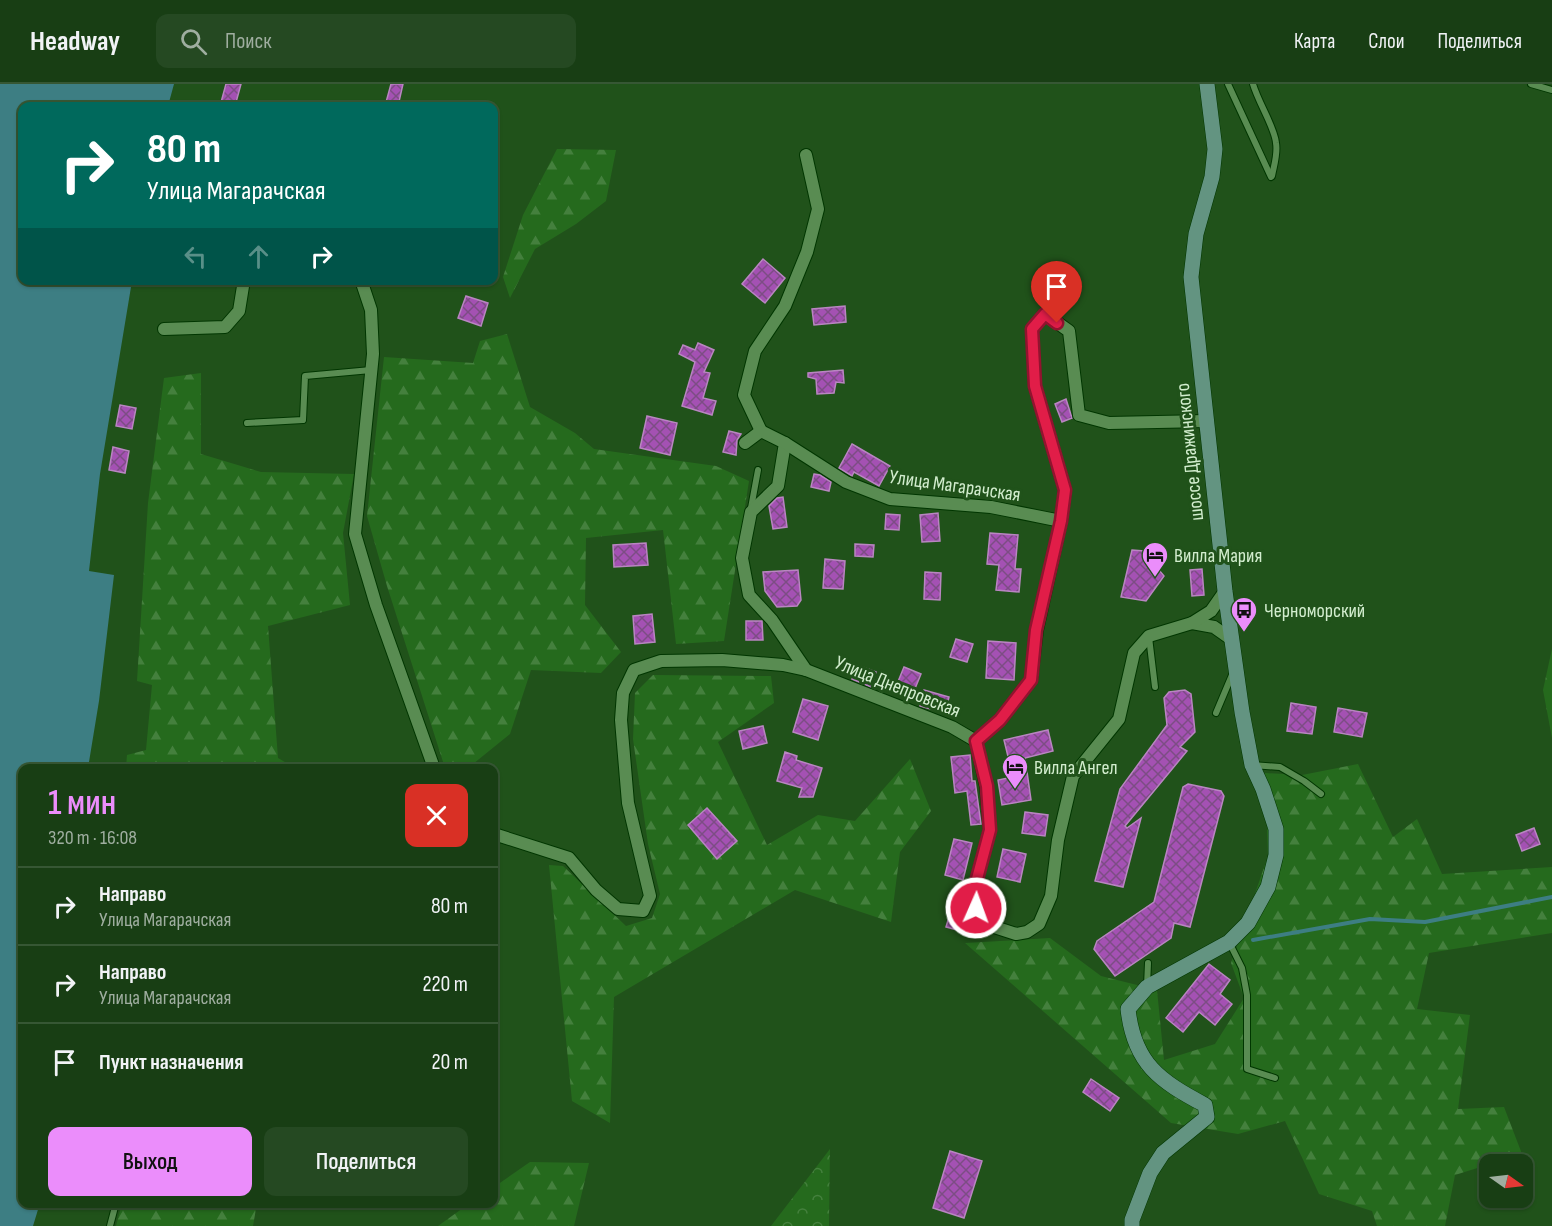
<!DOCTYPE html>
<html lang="ru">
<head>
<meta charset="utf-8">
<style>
  body { margin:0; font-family:"Sofia Sans Condensed",sans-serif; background:#254922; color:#f1f3f6; height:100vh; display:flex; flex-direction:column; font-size:22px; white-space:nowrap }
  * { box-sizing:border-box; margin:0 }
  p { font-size:20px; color:#9faea0 }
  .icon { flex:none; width:33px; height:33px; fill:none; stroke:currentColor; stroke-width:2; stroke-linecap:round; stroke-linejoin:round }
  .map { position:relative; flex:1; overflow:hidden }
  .side { position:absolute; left:18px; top:680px; width:480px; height:444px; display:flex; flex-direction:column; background:#183e14; border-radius:12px; box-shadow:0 2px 4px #0004,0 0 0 2px #365734 }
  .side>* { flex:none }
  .hud { position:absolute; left:18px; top:18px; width:480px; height:183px; border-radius:12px; box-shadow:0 2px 4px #0004,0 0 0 2px #365734; background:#00695c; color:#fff; overflow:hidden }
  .needle { width:39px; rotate:104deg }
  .controls { position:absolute; left:1479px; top:1070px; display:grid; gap:12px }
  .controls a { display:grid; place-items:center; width:54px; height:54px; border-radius:12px; background:#183e14; box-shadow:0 2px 4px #0004,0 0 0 2px #365734; font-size:30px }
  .pin { position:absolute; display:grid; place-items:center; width:51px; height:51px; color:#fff; margin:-62px -26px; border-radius:50% 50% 50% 0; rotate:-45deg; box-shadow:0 0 6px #0007 }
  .pin .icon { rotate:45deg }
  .me { position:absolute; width:66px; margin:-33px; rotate:2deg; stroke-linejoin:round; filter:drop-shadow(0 0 4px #0008) }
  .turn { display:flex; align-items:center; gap:21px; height:126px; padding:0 30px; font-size:27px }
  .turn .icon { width:78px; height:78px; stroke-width:2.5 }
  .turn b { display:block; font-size:42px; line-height:51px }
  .lanes { display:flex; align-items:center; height:57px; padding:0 30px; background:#0003; justify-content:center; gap:30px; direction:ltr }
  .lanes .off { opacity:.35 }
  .round { display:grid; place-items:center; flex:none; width:63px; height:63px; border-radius:12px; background:#254922 }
  .headline { display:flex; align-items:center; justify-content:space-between; height:102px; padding:0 30px }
  h1 { font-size:36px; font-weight:600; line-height:45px; color:#eb8dfb }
  .primary-button { display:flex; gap:12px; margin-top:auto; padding:12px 30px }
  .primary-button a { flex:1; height:69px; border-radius:12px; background:#eb8dfb; color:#111; font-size:24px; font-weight:600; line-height:69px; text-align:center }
  .primary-button a+a { background:#254922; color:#f1f3f6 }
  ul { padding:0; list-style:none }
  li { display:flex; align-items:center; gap:18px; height:78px; padding:0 30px; border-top:2px solid #365734 }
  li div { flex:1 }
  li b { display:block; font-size:22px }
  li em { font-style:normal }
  header { display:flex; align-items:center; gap:36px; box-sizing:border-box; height:84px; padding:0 30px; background:#183e14; border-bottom:2px solid #365734 }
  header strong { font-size:28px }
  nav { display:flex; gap:33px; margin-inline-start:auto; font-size:21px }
  .search { width:420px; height:54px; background:#254922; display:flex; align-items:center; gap:15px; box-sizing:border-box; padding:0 21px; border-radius:12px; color:#9faea0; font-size:22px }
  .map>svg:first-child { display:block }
  .forest { fill:url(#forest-firs) }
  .park { fill:url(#park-crowns) }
  .water { fill:#3d7e83 }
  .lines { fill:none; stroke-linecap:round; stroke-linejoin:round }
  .stream { stroke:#3d7e83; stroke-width:4 }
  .building { fill:url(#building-cross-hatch); stroke:#b986c1; stroke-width:1.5 }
  .lane-casing { stroke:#003600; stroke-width:8 }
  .street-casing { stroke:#003600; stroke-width:14 }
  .secondary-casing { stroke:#003600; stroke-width:16 }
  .lane { stroke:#598c52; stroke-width:6 }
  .street { stroke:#598c52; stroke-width:12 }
  .secondary { stroke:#639481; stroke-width:15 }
  .route-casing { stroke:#92132f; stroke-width:15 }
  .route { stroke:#e11d48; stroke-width:10 }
  .labels { text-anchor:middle; stroke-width:6; stroke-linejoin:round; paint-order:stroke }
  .street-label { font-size:20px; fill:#d2edce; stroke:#20521a }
  .poi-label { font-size:20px; fill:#d2edce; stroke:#20521a; text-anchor:start }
</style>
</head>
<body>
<header>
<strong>Headway</strong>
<div class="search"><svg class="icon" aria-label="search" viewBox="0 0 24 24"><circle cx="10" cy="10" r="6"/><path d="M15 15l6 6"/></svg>Поиск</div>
<nav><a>Карта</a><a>Слои</a><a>Поделиться</a></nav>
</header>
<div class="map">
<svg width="1552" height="1142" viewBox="0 0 1552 1142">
  <defs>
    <pattern id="forest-firs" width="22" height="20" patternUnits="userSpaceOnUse" patternTransform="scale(1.5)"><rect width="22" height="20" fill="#256a1d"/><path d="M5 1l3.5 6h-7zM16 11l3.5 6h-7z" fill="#44803d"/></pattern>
    <pattern id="park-crowns" width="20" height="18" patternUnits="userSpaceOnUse" patternTransform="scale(1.5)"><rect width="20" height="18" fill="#256a1d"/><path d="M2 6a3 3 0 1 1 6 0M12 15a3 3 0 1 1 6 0" fill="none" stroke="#44803d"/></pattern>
    <pattern id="building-cross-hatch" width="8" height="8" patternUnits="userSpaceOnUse" patternTransform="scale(1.5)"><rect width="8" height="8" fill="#a451b3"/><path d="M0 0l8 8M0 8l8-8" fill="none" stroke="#7c4d84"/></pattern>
  </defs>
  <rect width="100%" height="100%" fill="#20521a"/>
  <!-- forest -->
  <g class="forest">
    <path d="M 557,65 L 616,66 L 606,117 L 576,140 L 535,165 L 510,214 L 503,193 L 523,131 Z"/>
    <path d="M 507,250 L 530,323 L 575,349 L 594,365 L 716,382 L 749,397 L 724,557 L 676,560 L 663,446 L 586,454 L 585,521 L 621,568 L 601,589 L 531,586 L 510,650 L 468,684 L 445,684 L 387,502 L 367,432 L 384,273 L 473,279 L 480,257 Z"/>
    <path d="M 201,289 L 201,370 L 261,388 L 354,390 L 343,449 L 350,521 L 268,542 L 278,674 L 295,684 L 126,684 L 127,671 L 146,666 L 152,601 L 137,597 L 148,419 L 164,294 Z"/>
    <path d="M 1552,565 L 1552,654 L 1543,606 Z"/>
    <path d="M 653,591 L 771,592 L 774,619 L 718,658 L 767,761 L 818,731 L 855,737 L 910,675 L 931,727 L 900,768 L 891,838 L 795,806 L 614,913 L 610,1039 L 572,1017 L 549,781 L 563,782 L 626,842 L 652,834 L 660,810 L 648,760 L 633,655 L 635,609 Z"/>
    <path d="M 1358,680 L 1393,753 L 1417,735 L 1442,790 L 1552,783 L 1552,849 L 1429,869 L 1417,925 L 1470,931 L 1458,1025 L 1504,1023 L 1522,1070 L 1455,1091 L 1445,1142 L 1377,1142 L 1372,1127 L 1319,1110 L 1285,1037 L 1238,1050 L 1171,1039 L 965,859 L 1050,854 L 1101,892 L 1157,906 L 1164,976 L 1215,960 L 1244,914 L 1231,879 L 1268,772 L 1265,689 L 1302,691 Z"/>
    <path d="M 530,1078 L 589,1079 L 574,1142 L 438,1142 L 470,1119 L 494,1119 L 494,1103 Z"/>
    <path d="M 122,1119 L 257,1119 L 253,1142 L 116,1142 Z"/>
  </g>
  <!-- park -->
  <path class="park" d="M 830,1065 L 829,1142 L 771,1142 Z"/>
  <!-- water -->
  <path class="water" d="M 0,0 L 174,0 L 168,22 L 22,22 L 22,196 L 132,197 L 100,390 L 89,487 L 114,491 L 99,617 L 88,684 L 22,684 L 22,1119 L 40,1119 L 33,1142 L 0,1142 Z"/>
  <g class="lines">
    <!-- stream -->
    <path class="stream" d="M 1253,856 L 1370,835 L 1425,838 L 1552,813"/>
  </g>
  <!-- building -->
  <g class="building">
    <path d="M 226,0 L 241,0 L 235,22 L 220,22 Z"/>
    <path d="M 391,0 L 403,0 L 398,22 L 385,22 Z"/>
    <path d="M 763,175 L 785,194 L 765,219 L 742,200 Z"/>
    <path d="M 466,212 L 488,219 L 481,242 L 458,234 Z"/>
    <path d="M 845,222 L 846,238 L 814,241 L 812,225 Z"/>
    <path d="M 698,259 L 714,266 L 704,288 L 710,289 L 703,314 L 716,317 L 712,331 L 682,322 L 695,278 L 679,270 L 683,261 L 695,266 Z"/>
    <path d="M 843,286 L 844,299 L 836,298 L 834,309 L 817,310 L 816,295 L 808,293 L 808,289 Z"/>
    <path d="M 1066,315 L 1072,334 L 1062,338 L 1055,320 Z"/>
    <path d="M 120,321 L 136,324 L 132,345 L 116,342 Z"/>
    <path d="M 647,332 L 677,339 L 670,371 L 640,364 Z"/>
    <path d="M 729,347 L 741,350 L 737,356 L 736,371 L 723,368 Z"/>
    <path d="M 852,360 L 890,382 L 879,402 L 854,388 L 852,392 L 839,384 Z"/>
    <path d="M 113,363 L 129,367 L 125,389 L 109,386 Z"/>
    <path d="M 814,390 L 820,391 L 831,398 L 829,407 L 811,403 Z"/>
    <path d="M 783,413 L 787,443 L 773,445 L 769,422 L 777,414 Z"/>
    <path d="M 938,429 L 940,457 L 922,458 L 920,431 Z"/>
    <path d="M 886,430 L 900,431 L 899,446 L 885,445 Z"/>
    <path d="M 990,449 L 1018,451 L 1015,485 L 1021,485 L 1019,508 L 996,506 L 999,481 L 987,480 Z"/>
    <path d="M 646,459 L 648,481 L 614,483 L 613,461 Z"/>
    <path d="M 855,460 L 874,461 L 873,473 L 855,472 Z"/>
    <path d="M 1132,466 L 1156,468 L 1153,479 L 1164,492 L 1146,517 L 1121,513 Z"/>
    <path d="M 825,475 L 845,477 L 843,505 L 823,504 Z"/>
    <path d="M 1202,485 L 1204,511 L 1192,512 L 1190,486 Z"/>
    <path d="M 798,486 L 801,516 L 797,522 L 777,523 L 765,507 L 763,488 Z"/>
    <path d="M 925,488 L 941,489 L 940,516 L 924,515 Z"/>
    <path d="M 652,530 L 655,558 L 635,560 L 633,532 Z"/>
    <path d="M 746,537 L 762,537 L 763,556 L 746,556 Z"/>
    <path d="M 956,555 L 973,560 L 967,578 L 950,573 Z"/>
    <path d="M 988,557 L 1016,559 L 1014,596 L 986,594 Z"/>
    <path d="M 857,581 L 876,588 L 871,603 L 852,595 Z"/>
    <path d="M 904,583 L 921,590 L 914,607 L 897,600 Z"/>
    <path d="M 924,606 L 949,613 L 945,629 L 920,622 Z"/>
    <path d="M 1185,606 L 1191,610 L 1195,648 L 1180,663 L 1187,667 L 1125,742 L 1127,744 L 1141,734 L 1123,803 L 1095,797 L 1120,705 L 1167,641 L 1164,614 L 1169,608 Z"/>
    <path d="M 803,615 L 828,622 L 818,656 L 793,648 Z"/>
    <path d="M 1291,619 L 1316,623 L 1312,650 L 1287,647 Z"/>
    <path d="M 1338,624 L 1367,629 L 1362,653 L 1334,648 Z"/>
    <path d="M 763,642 L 767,659 L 743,665 L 739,647 Z"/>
    <path d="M 1048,646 L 1053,667 L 1025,674 L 1031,716 L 1002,721 L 998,696 L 1013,693 L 1004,656 Z"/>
    <path d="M 785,668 L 797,672 L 796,676 L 822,684 L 813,713 L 799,713 L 802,704 L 777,697 Z"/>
    <path d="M 970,671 L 972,697 L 975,697 L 981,740 L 971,741 L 967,707 L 955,709 L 951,673 Z"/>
    <path d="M 1188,700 L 1221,707 L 1224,712 L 1190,843 L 1174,839 L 1171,854 L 1115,892 L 1094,865 L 1097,857 L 1154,818 L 1183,703 Z"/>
    <path d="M 707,724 L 737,757 L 717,775 L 688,741 Z"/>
    <path d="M 1025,728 L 1048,731 L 1045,752 L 1022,749 Z"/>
    <path d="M 1534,744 L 1540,760 L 1522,767 L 1516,751 Z"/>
    <path d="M 954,755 L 972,759 L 963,796 L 945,791 Z"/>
    <path d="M 1003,765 L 1026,770 L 1020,798 L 997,793 Z"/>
    <path d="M 952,823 L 967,827 L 961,847 L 946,843 Z"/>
    <path d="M 1209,880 L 1230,896 L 1220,910 L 1232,920 L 1215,941 L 1199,928 L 1183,948 L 1166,934 Z"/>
    <path d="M 1091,995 L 1119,1014 L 1110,1027 L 1083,1008 Z"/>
    <path d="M 950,1067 L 982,1077 L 964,1134 L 933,1124 Z"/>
  </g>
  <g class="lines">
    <!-- lane casing -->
    <g class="lane-casing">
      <g id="lane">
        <path d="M 1228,0 L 1271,93"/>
        <path d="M 1253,0 C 1258,18 1275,44 1276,59 C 1278,70 1274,81 1272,92"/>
        <path d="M 1531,0 L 1552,6"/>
        <path d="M 247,339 L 303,336 L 305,292 L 371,286"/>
        <path d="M 751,424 L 758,386"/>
        <path d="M 1149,553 L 1155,603"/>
        <path d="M 1216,629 L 1232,591"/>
        <path d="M 1252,681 L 1280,683 L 1304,697 L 1321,710"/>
        <path d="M 1229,858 L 1242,884 L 1247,911 L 1247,985 L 1275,994"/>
        <path d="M 1147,902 L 1148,879"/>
        <path d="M 110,1142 L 116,1119"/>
      </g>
    </g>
    <!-- street casing -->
    <g class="street-casing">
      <g id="street">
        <path d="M 361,196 L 371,226 L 373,270 L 355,450 L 376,521 L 434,684"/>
        <path d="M 164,245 L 225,243 L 239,227 L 244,196"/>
        <path d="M 761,347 L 744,311 L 755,267 L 785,222 L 807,168 L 818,125 L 806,71"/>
        <path d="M 745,359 L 761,347 L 785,359 L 778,402 L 751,428 L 742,474 L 749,511 L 772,536 L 806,586"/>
        <path d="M 785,359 L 846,398 L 890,415 L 991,423 L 1061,437"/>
        <path d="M 1192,539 L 1214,543 L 1231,555"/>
        <path d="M 976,657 L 1000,636 L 1031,596 L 1037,546 L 1061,437 L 1065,406 L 1035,302 L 1032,245 L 1045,230 L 1069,247 L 1079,331 L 1109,339 L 1206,337"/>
        <path d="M 494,750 L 569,774 L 596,806 L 618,825 L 643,827 L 650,812 L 628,719 L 621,636 L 623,609 L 634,586 L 661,577 L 722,576 L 783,581 L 806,586 L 952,643 L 976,657 L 986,702 L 990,746 L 974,806 L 976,824 L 982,839 L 1016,850 L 1027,848 L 1039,840 L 1051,812 L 1058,756 L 1073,692 L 1119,635 L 1134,569 L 1149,552 L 1192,539 L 1211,527 L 1225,507"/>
      </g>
    </g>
    <!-- secondary casing -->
    <g class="secondary-casing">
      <path id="secondary" d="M 1132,1142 L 1132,1136 L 1150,1089 L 1163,1069 L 1207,1033 L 1205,1021 C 1160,997 1134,980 1128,925 L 1147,903 L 1229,858 L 1248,839 L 1268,803 L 1276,771 L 1276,745 L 1263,705 L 1252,681 L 1242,628 L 1225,507 L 1191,193 L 1196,150 L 1212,93 L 1215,65 L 1207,0"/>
    </g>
    <!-- lane -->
    <use href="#lane" class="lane"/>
    <!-- street -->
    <use href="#street" class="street"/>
    <!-- secondary -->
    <use href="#secondary" class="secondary"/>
  </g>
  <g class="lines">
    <!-- route casing -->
    <g class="route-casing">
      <path id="route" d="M 976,824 L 974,806 L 990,746 L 987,702 L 976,657 L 1000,636 L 1031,596 L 1036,546 L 1061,437 L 1065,406 L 1035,302 L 1032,245 L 1045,230 L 1057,239"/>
    </g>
    <!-- route -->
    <use href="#route" class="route"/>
  </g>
  <!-- icons -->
  <defs>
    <g id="hotel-pin" transform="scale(1.35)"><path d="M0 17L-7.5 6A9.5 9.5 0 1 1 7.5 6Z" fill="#eb8dfb" stroke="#20521a"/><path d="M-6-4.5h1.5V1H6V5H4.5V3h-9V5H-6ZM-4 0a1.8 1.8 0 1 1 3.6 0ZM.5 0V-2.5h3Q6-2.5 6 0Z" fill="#111"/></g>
    <g id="bus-pin" transform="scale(1.35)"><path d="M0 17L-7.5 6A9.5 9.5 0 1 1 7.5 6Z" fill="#eb8dfb" stroke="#20521a"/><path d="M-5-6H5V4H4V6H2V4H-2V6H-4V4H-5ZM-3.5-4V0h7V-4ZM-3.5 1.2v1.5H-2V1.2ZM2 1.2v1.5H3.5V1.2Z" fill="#111"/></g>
  </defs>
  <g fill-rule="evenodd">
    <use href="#hotel-pin" x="1155" y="471"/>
    <use href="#bus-pin" x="1244" y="526"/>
    <use href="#hotel-pin" x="1015" y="683"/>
  </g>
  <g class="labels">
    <!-- street labels -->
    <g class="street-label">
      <text transform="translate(1189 368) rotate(-96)" y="7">шоссе Дражинского</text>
      <text transform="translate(955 401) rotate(8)" y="7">Улица Магарачская</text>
      <text transform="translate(898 602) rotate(22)" y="7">Улица Днепровская</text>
    </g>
    <!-- poi labels -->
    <g class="poi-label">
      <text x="1174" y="478">Вилла Мария</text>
      <text x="1264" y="533">Черноморский</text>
      <text x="1034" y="690">Вилла Ангел</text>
    </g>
  </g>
</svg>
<div class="controls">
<a><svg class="needle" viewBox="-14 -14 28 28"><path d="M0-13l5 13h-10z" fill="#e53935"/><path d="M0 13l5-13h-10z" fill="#9faea0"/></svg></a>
</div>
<div class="pin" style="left:1057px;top:239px;background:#d93025"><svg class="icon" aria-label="arrive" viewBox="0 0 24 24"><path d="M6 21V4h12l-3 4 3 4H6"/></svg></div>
<svg class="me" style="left:976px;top:824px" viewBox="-20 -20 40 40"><circle r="17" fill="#e11d48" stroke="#fff" stroke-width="3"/><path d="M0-11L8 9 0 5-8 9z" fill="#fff"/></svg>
<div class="hud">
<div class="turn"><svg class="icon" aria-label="right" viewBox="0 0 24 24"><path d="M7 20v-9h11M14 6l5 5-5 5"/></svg><div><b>80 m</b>Улица Магарачская</div></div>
<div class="lanes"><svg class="icon off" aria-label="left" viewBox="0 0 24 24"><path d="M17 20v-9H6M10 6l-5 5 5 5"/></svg><svg class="icon off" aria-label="ahead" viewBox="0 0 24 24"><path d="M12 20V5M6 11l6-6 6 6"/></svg><svg class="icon" aria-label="right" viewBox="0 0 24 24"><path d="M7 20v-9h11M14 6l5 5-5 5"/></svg></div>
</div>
<section class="side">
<div class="headline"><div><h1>1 мин</h1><p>320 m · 16:08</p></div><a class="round" style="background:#d93025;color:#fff"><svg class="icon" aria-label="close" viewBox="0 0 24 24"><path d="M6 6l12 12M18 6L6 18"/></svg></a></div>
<ul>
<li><svg class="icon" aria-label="right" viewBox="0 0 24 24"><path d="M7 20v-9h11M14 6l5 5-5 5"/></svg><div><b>Направо</b><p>Улица Магарачская</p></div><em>80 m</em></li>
<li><svg class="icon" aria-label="right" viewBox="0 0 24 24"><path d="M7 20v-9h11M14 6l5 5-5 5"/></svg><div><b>Направо</b><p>Улица Магарачская</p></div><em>220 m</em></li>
<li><svg class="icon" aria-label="arrive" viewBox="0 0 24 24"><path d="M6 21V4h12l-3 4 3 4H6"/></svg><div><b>Пункт назначения</b></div><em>20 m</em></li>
</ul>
<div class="primary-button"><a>Выход</a><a>Поделиться</a></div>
</section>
</div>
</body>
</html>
